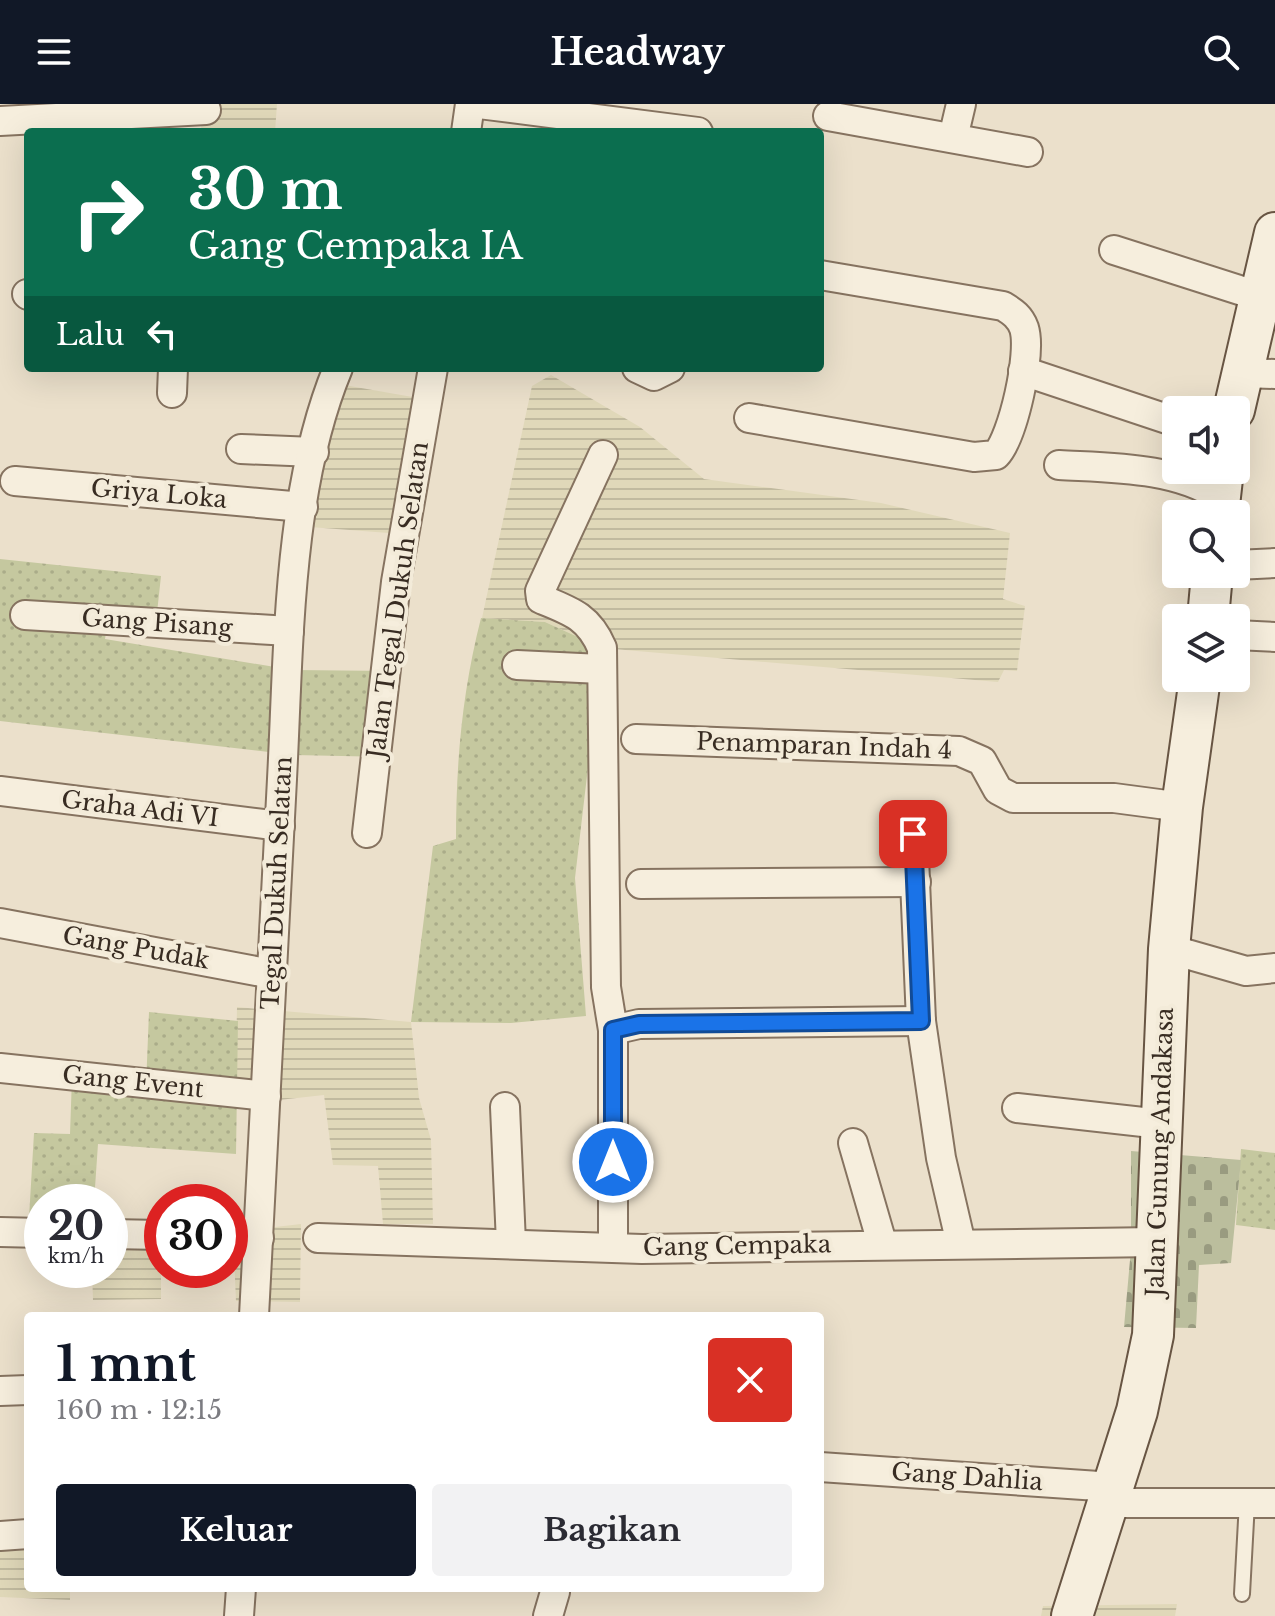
<!DOCTYPE html>
<html lang="id">
<head>
<meta charset="utf-8">
<style>
  body { margin:0; font-family:"Libre Baskerville",serif; background:#f2f2f3; color:#2b2b33; height:100vh; display:flex; flex-direction:column; font-size:30px; white-space:nowrap }
  * { box-sizing:border-box; margin:0 }
  p { font-size:26px; color:#7c7c81 }
  .icon { flex:none; width:44px; height:44px; fill:none; stroke:currentColor; stroke-width:2; stroke-linecap:round; stroke-linejoin:round }
  .map { position:relative; flex:1; overflow:hidden }
  .panel { position:absolute; left:24px; top:1208px; width:800px; height:280px; display:flex; flex-direction:column; background:#fff; border-radius:8px; box-shadow:0 8px 32px #0002 }
  .panel>* { flex:none }
  .hud { position:absolute; left:24px; top:24px; width:800px; height:244px; border-radius:8px; box-shadow:0 8px 32px #0002; background:#0b6e4f; color:#fff; overflow:hidden }
  .controls { position:absolute; left:1162px; top:292px; display:grid; gap:16px }
  .controls a { display:grid; place-items:center; width:88px; height:88px; border-radius:8px; background:#fff; box-shadow:0 8px 32px #0002; font-size:40px }
  .speed { position:absolute; left:24px; top:1080px; display:flex; gap:16px; font-size:40px; font-weight:700; text-align:center }
  .speed>* { display:grid; place-content:center; width:104px; height:104px; border-radius:50%; background:#fff; box-shadow:0 8px 32px #0002; line-height:1 }
  .speed small { font-size:20px; font-weight:400 }
  .speed .limit { border:12px solid #d22; background:#fff; color:#111 }
  .pin { position:absolute; display:grid; place-items:center; width:68px; height:68px; color:#fff; margin:-34px; border-radius:16px; box-shadow:0 4px 12px #0006 }
  .me { position:absolute; width:88px; margin:-44px; rotate:0deg; stroke-linejoin:round; filter:drop-shadow(0 0 6px #0008) }
  .turn { display:flex; align-items:center; gap:28px; height:168px; padding:0 32px; font-size:36px }
  .turn .icon { width:104px; height:104px; stroke-width:2.5 }
  .turn b { display:block; font-size:56px; line-height:68px }
  .then { display:flex; align-items:center; height:76px; padding:0 32px; background:#0003; gap:16px; font-size:30px }
  .round { display:grid; place-items:center; flex:none; width:84px; height:84px; border-radius:8px; background:#f2f2f3 }
  .summary { display:flex; align-items:center; justify-content:space-between; height:136px; padding:0 32px }
  h1 { font-size:48px; font-weight:700; line-height:60px; color:#111827 }
  .button { display:flex; gap:16px; margin-top:auto; padding:16px 32px }
  .button a { flex:1; height:92px; border-radius:8px; background:#111827; color:#fff; font-size:32px; font-weight:700; line-height:92px; text-align:center }
  .button a+a { background:#f2f2f3; color:#2b2b33 }
  header { display:flex; justify-content:space-between; align-items:center; height:104px; padding:0 32px; background:#111827; color:#fff; font-size:36px; font-weight:700 }
  .map>svg:first-child { display:block }
  .farmland { fill:url(#farmland-rules) }
  .grass { fill:url(#grass-dots) }
  .cemetery { fill:url(#cemetery-stones) }
  .lines { fill:none; stroke-linecap:round; stroke-linejoin:round }
  .lane-casing { stroke:#867360; stroke-width:18 }
  .street-casing { stroke:#867360; stroke-width:32 }
  .secondary-casing { stroke:#685543; stroke-width:44 }
  .lane { stroke:#f6eedd; stroke-width:14 }
  .street { stroke:#f6eedd; stroke-width:28 }
  .secondary { stroke:#f6eedd; stroke-width:40 }
  .route-casing { stroke:#114b97; stroke-width:20 }
  .route { stroke:#1a73e8; stroke-width:14 }
  .labels { text-anchor:middle; stroke-width:8; stroke-linejoin:round; paint-order:stroke }
  .street-label { font-size:24px; fill:#382c22; stroke:#f3ebd9 }
</style>
</head>
<body>
<header><svg class="icon" aria-label="menu" viewBox="0 0 24 24"><path d="M4 6h16M4 12h16M4 18h16"/></svg>Headway<svg class="icon" aria-label="search" viewBox="0 0 24 24"><circle cx="10" cy="10" r="6"/><path d="M15 15l6 6"/></svg></header>
<div class="map">
<svg width="1275" height="1512" viewBox="0 0 1275 1512">
  <defs>
    <pattern id="farmland-rules" width="6" height="5" patternUnits="userSpaceOnUse" patternTransform="scale(2)"><rect width="6" height="5" fill="#e0d8b9"/><path d="M0 2.5h6" fill="none" stroke="#c1ba9f"/></pattern>
    <pattern id="grass-dots" width="8" height="8" patternUnits="userSpaceOnUse" patternTransform="scale(2)"><rect width="8" height="8" fill="#c5c89f"/><path d="M2 2h.1M6 6h.1" fill="none" stroke="#aaac89" stroke-width="1.8" stroke-linecap="round"/></pattern>
    <pattern id="cemetery-stones" width="16" height="16" patternUnits="userSpaceOnUse" patternTransform="scale(2)"><rect width="16" height="16" fill="#bbbe9d"/><path d="M2 7V4a2 2 0 0 1 4 0v3zM10 15v-3a2 2 0 0 1 4 0v3z" fill="#999b80"/></pattern>
  </defs>
  <rect width="100%" height="100%" fill="#ebe0cb"/>
  <!-- farmland -->
  <g class="farmland">
    <path d="M 202,0 L 277,0 L 275,28 L 201,28 Z"/>
    <path d="M 551,271 L 640,323 L 704,375 L 881,399 L 1010,429 L 1003,495 L 1025,502 L 1017,567 L 1004,566 L 998,578 L 602,544 L 545,518 L 482,514 L 532,282 Z"/>
    <path d="M 327,278 L 424,295 L 415,431 L 310,423 Z"/>
    <path d="M 237,903 L 411,918 L 419,994 L 431,1036 L 433,1120 L 383,1120 L 378,1062 L 333,1061 L 324,991 L 235,1001 Z"/>
    <path d="M 301,1120 L 300,1198 L 236,1197 L 233,1128 Z"/>
    <path d="M 110,1134 L 161,1134 L 161,1195 L 93,1196 L 92,1166 L 110,1166 Z"/>
    <path d="M 0,1420 L 28,1420 L 28,1484 L 70,1484 L 70,1496 L 0,1493 Z"/>
    <path d="M 1177,1500 L 1175,1512 L 1041,1512 L 1043,1502 Z"/>
  </g>
  <!-- grass -->
  <g class="grass">
    <path d="M 0,455 L 161,472 L 156,518 L 109,509 L 105,535 L 293,566 L 392,567 L 389,653 L 294,651 L 0,617 Z"/>
    <path d="M 481,514 L 545,518 L 602,544 L 575,774 L 586,912 L 511,919 L 411,918 L 433,742 L 456,735 C 456,658 462,589 481,514 Z"/>
    <path d="M 149,908 L 238,917 L 236,1050 L 98,1040 L 94,1098 L 42,1098 L 42,1132 L 28,1131 L 34,1029 L 70,1030 L 72,973 L 146,982 Z"/>
    <path d="M 1241,1045 L 1275,1049 L 1275,1126 L 1236,1121 Z"/>
  </g>
  <!-- cemetery -->
  <path class="cemetery" d="M 1131,1047 L 1241,1056 L 1231,1159 L 1199,1161 L 1196,1224 L 1124,1223 L 1131,1145 Z"/>
  <g class="lines">
    <!-- lane casing -->
    <g class="lane-casing">
      <path id="lane" d="M 1242,1490 L 1247,1398"/>
    </g>
    <!-- street casing -->
    <g class="street-casing">
      <g id="street">
        <path d="M 479,0 L 698,28"/>
        <path d="M 828,12 L 1028,48"/>
        <path d="M 0,17 L 206,6"/>
        <path d="M 466,28 L 470,0"/>
        <path d="M 953,34 L 961,0"/>
        <path d="M 1114,146 L 1258,192"/>
        <path d="M 27,190 L 28,191"/>
        <path d="M 637,264 L 654,272 L 670,264"/>
        <path d="M 1023,267 L 1176,318"/>
        <path d="M 1243,269 L 1275,270"/>
        <path d="M 172,289 L 173,264"/>
        <path d="M 749,314 L 974,353 L 996,351 C 1013,333 1032,249 1024,224 C 1020,213 1013,208 1003,202 L 820,171"/>
        <path d="M 241,345 L 314,348"/>
        <path d="M 603,351 L 540,487 L 541,495 C 571,507 589,513 602,544 L 606,883 L 613,926"/>
        <path d="M 1059,361 C 1111,364 1176,363 1220,393"/>
        <path d="M 15,377 L 303,403"/>
        <path d="M 1236,461 L 1275,459"/>
        <path d="M 25,511 L 289,527"/>
        <path d="M 1236,531 L 1275,533"/>
        <path d="M 517,561 L 601,565"/>
        <path d="M 636,635 L 959,647 L 982,657 L 998,686 L 1013,694 L 1114,694 L 1182,703"/>
        <path d="M 0,687 L 280,722"/>
        <path d="M 367,729 L 396,478 L 433,264"/>
        <path d="M 913,730 L 921,917 L 941,1054 L 961,1140"/>
        <path d="M 641,780 L 916,778"/>
        <path d="M 0,819 L 272,870"/>
        <path d="M 1169,845 L 1246,867 L 1275,864"/>
        <path d="M 0,964 L 266,992"/>
        <path d="M 505,1003 L 511,1139"/>
        <path d="M 1017,1004 L 1161,1020"/>
        <path d="M 853,1039 L 882,1139"/>
        <path d="M 0,1128 L 42,1129"/>
        <path d="M 110,1130 L 162,1131"/>
        <path d="M 230,1133 L 259,1134"/>
        <path d="M 318,1134 L 642,1145 L 1157,1138"/>
        <path d="M 613,1143 L 613,926 L 639,920 L 921,917"/>
        <path d="M 254,1212 C 264,1033 273,854 282,675 C 289,543 287,387 338,264"/>
        <path d="M 0,1287 L 28,1286"/>
        <path d="M 820,1363 L 1113,1383"/>
        <path d="M 1108,1399 L 1275,1399"/>
        <path d="M 0,1432 L 28,1430"/>
        <path d="M 239,1512 L 241,1484"/>
        <path d="M 548,1512 L 555,1488"/>
      </g>
    </g>
    <!-- secondary casing -->
    <g class="secondary-casing">
      <g id="secondary">
        <path d="M 1234,306 L 1275,129"/>
        <path d="M 1218,410 L 1223,366"/>
        <path d="M 1208,514 L 1212,470"/>
        <path d="M 1072,1512 L 1137,1307 L 1153,1231 L 1169,845 L 1182,703 L 1200,574"/>
      </g>
    </g>
    <!-- lane -->
    <use href="#lane" class="lane"/>
    <!-- street -->
    <use href="#street" class="street"/>
    <!-- secondary -->
    <use href="#secondary" class="secondary"/>
  </g>
  <g class="lines">
    <!-- route casing -->
    <g class="route-casing">
      <path id="route" d="M 613,1058 L 613,926 L 639,920 L 921,917 L 913,730"/>
    </g>
    <!-- route -->
    <use href="#route" class="route"/>
  </g>
  <g class="labels">
    <!-- street labels -->
    <g class="street-label">
      <text transform="translate(159 390) rotate(5)" y="8">Griya Loka</text>
      <text transform="translate(398 496) rotate(-82)" y="8">Jalan Tegal Dukuh Selatan</text>
      <text transform="translate(157 519) rotate(4)" y="8">Gang Pisang</text>
      <text transform="translate(824 642) rotate(2)" y="8">Penamparan Indah 4</text>
      <text transform="translate(140 705) rotate(7)" y="8">Graha Adi VI</text>
      <text transform="translate(277 779) rotate(-87)" y="8">Tegal Dukuh Selatan</text>
      <text transform="translate(136 844) rotate(10)" y="8">Gang Pudak</text>
      <text transform="translate(133 978) rotate(6)" y="8">Gang Event</text>
      <text transform="translate(1160 1048) rotate(-88)" y="8">Jalan Gunung Andakasa</text>
      <text transform="translate(737 1142) rotate(-1)" y="8">Gang Cempaka</text>
      <text transform="translate(967 1373) rotate(4)" y="8">Gang Dahlia</text>
    </g>
  </g>
</svg>
<div class="controls">
<a><svg class="icon" aria-label="sound" viewBox="0 0 24 24"><path d="M4 9h4l5-4v14l-5-4H4zM17 9q2 3 0 6"/></svg></a>
<a><svg class="icon" aria-label="search" viewBox="0 0 24 24"><circle cx="10" cy="10" r="6"/><path d="M15 15l6 6"/></svg></a>
<a><svg class="icon" aria-label="layers" viewBox="0 0 24 24"><path d="M12 4l9 5-9 5-9-5zM3 14l9 5 9-5"/></svg></a>
</div>
<div class="speed"><div>20<small>km/h</small></div><div class="limit">30</div></div>
<div class="pin" style="left:913px;top:730px;background:#d93025"><svg class="icon" aria-label="arrive" viewBox="0 0 24 24"><path d="M6 21V4h12l-3 4 3 4H6"/></svg></div>
<svg class="me" style="left:613px;top:1058px" viewBox="-20 -20 40 40"><circle r="17" fill="#1a73e8" stroke="#fff" stroke-width="3"/><path d="M0-11L8 9 0 5-8 9z" fill="#fff"/></svg>
<div class="hud">
<div class="turn"><svg class="icon" aria-label="right" viewBox="0 0 24 24"><path d="M7 20v-9h11M14 6l5 5-5 5"/></svg><div><b>30 m</b>Gang Cempaka IA</div></div>
<div class="then">Lalu<svg class="icon" aria-label="left" viewBox="0 0 24 24"><path d="M17 20v-9H6M10 6l-5 5 5 5"/></svg></div>
</div>
<section class="panel">
<div class="summary"><div><h1>1 mnt</h1><p>160 m · 12:15</p></div><a class="round" style="background:#d93025;color:#fff"><svg class="icon" aria-label="close" viewBox="0 0 24 24"><path d="M6 6l12 12M18 6L6 18"/></svg></a></div>
<div class="button"><a>Keluar</a><a>Bagikan</a></div>
</section>
</div>
</body>
</html>
